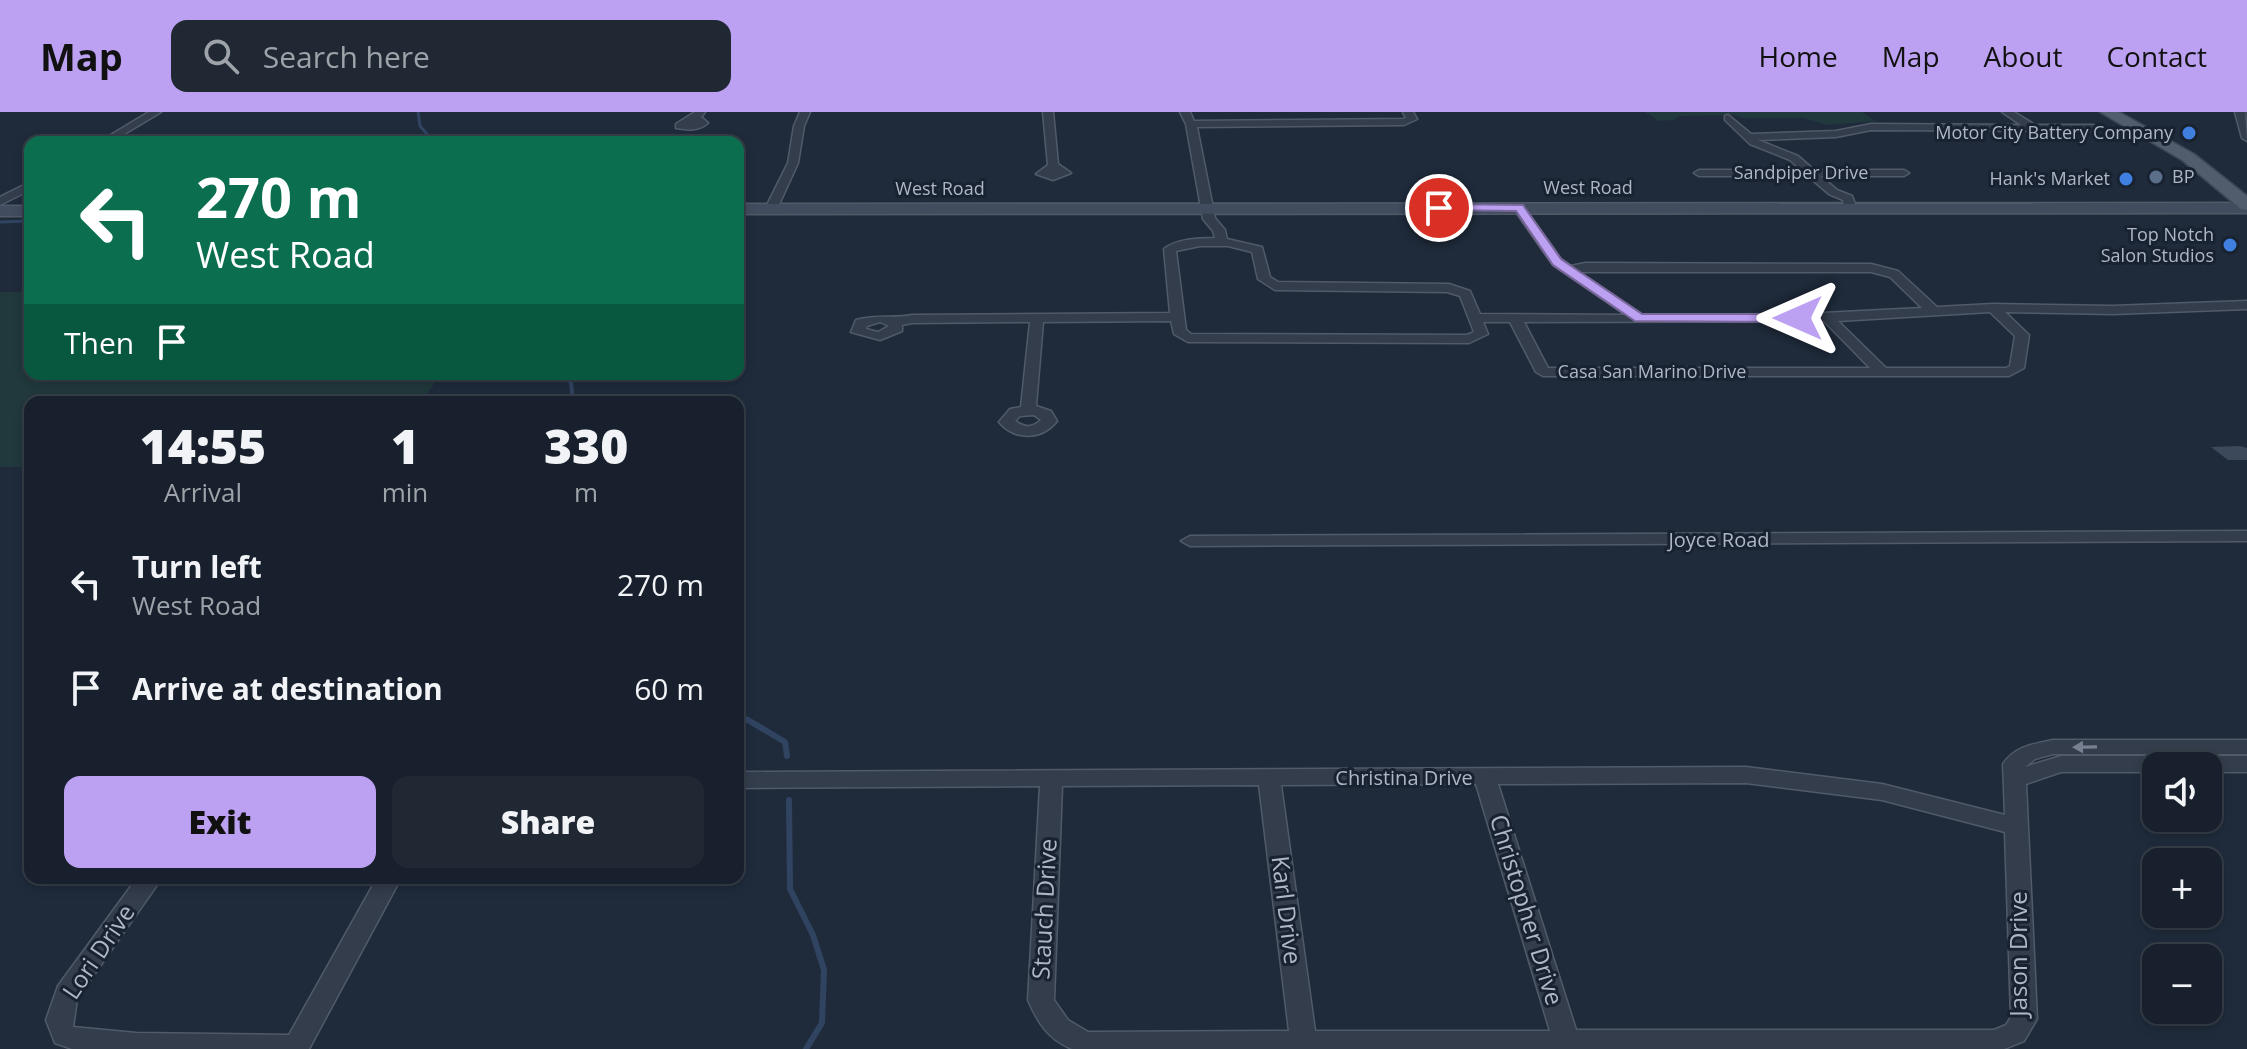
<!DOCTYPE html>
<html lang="en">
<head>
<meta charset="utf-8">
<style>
  body { margin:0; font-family:"Open Sans",sans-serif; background:#202834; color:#f1f3f6; height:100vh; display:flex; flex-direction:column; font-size:30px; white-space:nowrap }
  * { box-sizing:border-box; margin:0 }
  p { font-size:26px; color:#9ea3a9 }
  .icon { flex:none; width:44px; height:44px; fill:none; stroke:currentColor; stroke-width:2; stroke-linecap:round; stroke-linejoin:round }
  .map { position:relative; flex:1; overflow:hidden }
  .sheet { position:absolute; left:24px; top:284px; width:720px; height:488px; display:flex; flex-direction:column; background:#17202c; border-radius:16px; box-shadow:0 4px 12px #0003,0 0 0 2px #363e48 }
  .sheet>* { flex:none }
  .guide { position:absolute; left:24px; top:24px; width:720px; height:244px; border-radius:16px; box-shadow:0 4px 12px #0003,0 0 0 2px #363e48; background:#0b6e4f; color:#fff; overflow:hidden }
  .buttons { position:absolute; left:2142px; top:640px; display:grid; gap:16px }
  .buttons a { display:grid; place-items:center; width:80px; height:80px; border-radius:16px; background:#17202c; box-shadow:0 4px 12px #0003,0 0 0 2px #363e48; font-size:40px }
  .pin { position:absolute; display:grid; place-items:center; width:68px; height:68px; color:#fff; margin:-34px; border:4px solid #fff; border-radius:50%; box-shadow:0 2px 8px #0007 }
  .me { position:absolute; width:88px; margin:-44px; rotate:270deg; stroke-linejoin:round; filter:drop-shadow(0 0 6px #0008) }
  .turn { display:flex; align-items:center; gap:28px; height:168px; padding:0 40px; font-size:36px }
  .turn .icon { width:104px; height:104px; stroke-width:2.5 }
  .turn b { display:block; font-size:56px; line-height:68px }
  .then { display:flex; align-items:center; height:76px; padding:0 40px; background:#0003; gap:16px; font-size:30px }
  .eta { display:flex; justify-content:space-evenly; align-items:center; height:136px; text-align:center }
  .eta b { font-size:48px; font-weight:800; line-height:56px }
  .action { display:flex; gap:16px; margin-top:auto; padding:16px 40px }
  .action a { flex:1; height:92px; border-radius:16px; background:#bca0f2; color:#111; font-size:32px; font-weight:800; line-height:92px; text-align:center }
  .action a+a { background:#202834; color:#f1f3f6 }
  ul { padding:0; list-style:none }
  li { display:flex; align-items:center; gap:24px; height:104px; padding:0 40px }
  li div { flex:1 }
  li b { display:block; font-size:30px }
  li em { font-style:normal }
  header { display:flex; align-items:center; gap:48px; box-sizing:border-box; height:112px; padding:0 40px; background:#bca0f2; color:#111 }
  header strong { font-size:38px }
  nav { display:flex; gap:44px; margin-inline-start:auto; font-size:28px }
  .search { width:560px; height:72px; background:#202834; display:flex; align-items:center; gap:20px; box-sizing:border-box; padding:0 28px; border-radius:16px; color:#9ea3a9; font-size:30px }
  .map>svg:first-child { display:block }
  .green { fill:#21393c }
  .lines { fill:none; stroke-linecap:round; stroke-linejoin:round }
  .stream-far3 { stroke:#304462; stroke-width:3 }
  .stream-far2 { stroke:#304462; stroke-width:4 }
  .stream-far1 { stroke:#304462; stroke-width:5 }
  .stream { stroke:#304462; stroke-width:6 }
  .building { fill:#3b495b }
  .street-casing { stroke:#515a69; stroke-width:3 }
  .secondary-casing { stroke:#515a69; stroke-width:3 }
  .primary-casing { stroke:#3d4655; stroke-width:3 }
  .street { fill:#333d4c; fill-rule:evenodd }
  .secondary { fill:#414c5f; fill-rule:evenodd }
  .primary { fill:#515c6c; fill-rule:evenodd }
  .oneway { fill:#778090 }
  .route { fill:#bca0f2; stroke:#7a689d; stroke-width:2 }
  .shop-dot { fill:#3f7fe0; stroke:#192230; stroke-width:3 }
  .service-dot { fill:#5c6f8a; stroke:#192230; stroke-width:3 }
  .labels { text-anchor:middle; stroke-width:6; stroke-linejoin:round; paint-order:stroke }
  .far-poi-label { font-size:18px; fill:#aeb7c8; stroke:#192230; text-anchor:end }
  .far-street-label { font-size:18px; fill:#aeb7c8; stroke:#192230 }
  .street-label { font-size:20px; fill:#aeb7c8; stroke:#192230 }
  .near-street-label { font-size:24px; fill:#aeb7c8; stroke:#192230 }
</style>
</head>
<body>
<header>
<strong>Map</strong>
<div class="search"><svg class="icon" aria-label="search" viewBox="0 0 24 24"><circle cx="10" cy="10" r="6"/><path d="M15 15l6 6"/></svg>Search here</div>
<nav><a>Home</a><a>Map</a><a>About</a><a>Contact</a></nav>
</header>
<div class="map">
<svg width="2247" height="937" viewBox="0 0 2247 937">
  <rect width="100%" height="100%" fill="#1f2b3b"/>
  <!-- green -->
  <g class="green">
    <path d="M 1645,0 L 1862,0 L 1875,9 L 1827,13 L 1803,6 L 1742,6 L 1734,3 L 1681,4 L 1673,8 L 1659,9 Z"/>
    <path d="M 0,180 L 30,180 L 30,262 L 441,262 L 421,290 L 30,290 L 30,355 L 0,355 Z"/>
  </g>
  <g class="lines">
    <!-- stream-far3 -->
    <g class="stream-far3">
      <path d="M 418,0 L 420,14 L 434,30"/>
      <path d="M 0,110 L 30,109"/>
    </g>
    <!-- stream-far2 -->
    <path class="stream-far2" d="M 554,262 L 571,270 L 573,290"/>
    <!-- stream-far1 -->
    <path class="stream-far1" d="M 738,602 L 751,610"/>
    <!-- stream -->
    <g class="stream">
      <path d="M 748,608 L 785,630 L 787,644"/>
      <path d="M 789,688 L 790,777 L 813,823 L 824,858 L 822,911 L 806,937"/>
    </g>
  </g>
  <!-- building -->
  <path class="building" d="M 2240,334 L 2247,336 L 2247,348 L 2228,348 L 2211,335 Z"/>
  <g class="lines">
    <!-- street casing -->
    <g class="street-casing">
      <g id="street">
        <path d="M 149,0 L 161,0 L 111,30 L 99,30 Z"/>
        <path d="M 695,0 L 705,0 L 701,5 L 708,11 C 699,19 688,18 676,16 L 676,12 Z"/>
        <path d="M 800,0 L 810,0 L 804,14 L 798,51 L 777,97 L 767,99 L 765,97 L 788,51 L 794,14 Z"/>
        <path d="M 1043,0 L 1053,0 L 1058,52 L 1071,61 L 1053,68 L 1036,62 L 1048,53 Z"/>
        <path d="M 1180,0 L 1190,0 L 1194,9 L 1403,7 L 1406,6 L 1403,0 L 1413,0 L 1417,7 L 1404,13 L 1197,15 L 1215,106 L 1225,118 L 1227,127 L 1262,135 L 1270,165 L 1278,170 L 1449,172 L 1470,179 L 1480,202 L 1626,203 L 1553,153 L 1513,96 L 1519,93 L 1523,94 L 1561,147 L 1571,154 L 1585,151 L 1871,152 L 1898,159 L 1937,195 L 1993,192 L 2113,194 L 2247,189 L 2247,197 L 2113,202 L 2005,200 L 2029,223 L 2024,256 L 2009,264 L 1543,264 L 1536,260 L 1510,210 L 1483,210 L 1488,222 L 1469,231 L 1188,230 L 1174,222 L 1171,209 L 1043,210 L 1036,294 L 1051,299 L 1057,309 C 1042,328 1015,329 999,310 L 1010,297 L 1021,295 L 1030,210 L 912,211 L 902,213 L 902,219 L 880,228 L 851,220 L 856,208 C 880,202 891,207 912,203 L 1170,201 L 1164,137 C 1178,126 1198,127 1215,126 L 1213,119 L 1203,107 L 1186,12 ZM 1200,134 L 1228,134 L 1252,140 L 1258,167 L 1275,178 L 1447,180 L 1460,184 L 1474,220 L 1467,223 L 1191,222 L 1186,218 L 1176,139 ZM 1579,160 L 1871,160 L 1890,165 L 1922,196 L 1803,202 L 1643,203 ZM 1990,200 L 2015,224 L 2010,254 L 2006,256 L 1886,256 L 1838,209 ZM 1824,209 L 1870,256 L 1548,256 L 1524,210 ZM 880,210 L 889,214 L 878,220 L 866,217 L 867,214 ZM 1034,303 L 1041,308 C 1032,316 1025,316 1015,309 L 1020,304 Z"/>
        <path d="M 2002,0 L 2014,0 L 2035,13 L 2093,13 L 2098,16 L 2093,19 L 1871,18 L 1836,25 L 1758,28 L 1798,44 L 1814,58 L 1904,58 L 1909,61 L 1904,64 L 1821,64 L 1837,78 L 1852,84 L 1856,95 L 1850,98 L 1844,95 L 1843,88 L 1829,82 L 1808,64 L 1699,64 L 1694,61 L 1699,58 L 1801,58 L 1790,48 L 1750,32 L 1725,8 L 1725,4 L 1728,3 L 1751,22 L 1836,19 L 1871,12 L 2021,13 Z"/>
        <path d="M 2235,0 L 2245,0 L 2247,29 L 2242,26 Z"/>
        <path d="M 30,70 L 30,78 L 0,93 L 0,85 Z"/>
        <path d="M 2247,419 L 2247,429 L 1190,434 L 1181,429 L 1190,424 Z"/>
        <path d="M 2053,628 L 2247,628 L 2247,642 L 2053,642 L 2035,647 L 2025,655 L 2061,644 L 2247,644 L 2247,660 L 2208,660 L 2208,654 L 2156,654 L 2156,660 L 2061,660 L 2026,672 L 2037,907 L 2024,929 L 2004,937 L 1072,937 C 1048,927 1038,911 1028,888 L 1040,674 L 738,676 L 738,660 L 1746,655 L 1882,672 L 2005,703 L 2003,652 C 2015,634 2034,632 2053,628 ZM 1746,671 L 1882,688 L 2005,720 L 2011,905 L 2006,913 L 1994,918 L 1576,918 L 1498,672 ZM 1476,672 L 1550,919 L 1315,919 L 1281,673 ZM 1259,673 L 1289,919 L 1088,920 L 1068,908 L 1054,888 L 1062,674 Z"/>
        <path d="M 137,766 L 162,766 L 77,887 L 73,915 L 136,921 L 289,923 L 377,766 L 401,766 L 309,937 L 72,937 L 55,931 L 46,908 L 58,874 Z"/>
      </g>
    </g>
    <!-- secondary casing -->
    <g class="secondary-casing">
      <g id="secondary">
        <path d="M 2247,91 L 2247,101 L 738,102 L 738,92 Z"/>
        <rect x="0" y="94" width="30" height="10"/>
      </g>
    </g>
    <!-- primary casing -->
    <g class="primary-casing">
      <path id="primary" d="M 2100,0 L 2119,0 L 2194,42 L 2247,84 L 2247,98 L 2241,97 L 2182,48 Z"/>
    </g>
    <!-- street -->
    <use href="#street" class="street"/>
    <!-- secondary -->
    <use href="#secondary" class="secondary"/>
    <!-- primary -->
    <use href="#primary" class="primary"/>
  </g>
  <!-- one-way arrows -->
  <defs><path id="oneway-solid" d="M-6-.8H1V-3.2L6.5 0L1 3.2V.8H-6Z" transform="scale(2)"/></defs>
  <use class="oneway" href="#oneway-solid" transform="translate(2085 635) rotate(179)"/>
  <!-- route -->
  <path class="route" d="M 1439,92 L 1523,93 L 1561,147 L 1642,202 L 1798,202 L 1805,206 L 1798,210 L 1635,209 L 1553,153 L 1516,99 L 1435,98 L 1433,96 Z"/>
  <!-- markers -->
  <g class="shop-dot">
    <circle cx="2189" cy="21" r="8"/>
    <circle cx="2126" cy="67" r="8"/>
    <circle cx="2230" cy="133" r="8"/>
  </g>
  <circle class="service-dot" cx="2156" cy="65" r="8"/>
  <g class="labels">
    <!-- far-poi labels -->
    <g class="far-poi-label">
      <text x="2173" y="27">Motor City Battery Company</text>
      <text x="2172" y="71" text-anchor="start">BP</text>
      <text x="2110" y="73">Hank's Market</text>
      <text x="2214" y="129">Top Notch<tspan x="2214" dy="21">Salon Studios</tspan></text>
    </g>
    <!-- far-street labels -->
    <g class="far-street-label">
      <text x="1801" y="67">Sandpiper Drive</text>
      <text x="1588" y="82">West Road</text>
      <text x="940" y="83">West Road</text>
      <text x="1652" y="266">Casa San Marino Drive</text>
    </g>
    <!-- street labels -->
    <g class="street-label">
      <text x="1719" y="435">Joyce Road</text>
      <text x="1404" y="673">Christina Drive</text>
    </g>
    <!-- near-street labels -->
    <g class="near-street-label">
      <text transform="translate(1045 797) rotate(-87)" y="8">Stauch Drive</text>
      <text transform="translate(1286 798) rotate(83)" y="8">Karl Drive</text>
      <text transform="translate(1526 798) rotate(73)" y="8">Christopher Drive</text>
      <text transform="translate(99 840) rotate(-56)" y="8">Lori Drive</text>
      <text transform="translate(2019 842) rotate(-90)" y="8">Jason Drive</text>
    </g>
  </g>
</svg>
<div class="buttons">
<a><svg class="icon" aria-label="sound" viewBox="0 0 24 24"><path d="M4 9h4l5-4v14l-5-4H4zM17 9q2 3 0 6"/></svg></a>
<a>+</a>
<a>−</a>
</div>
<div class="pin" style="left:1439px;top:96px;background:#d93025"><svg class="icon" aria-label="arrive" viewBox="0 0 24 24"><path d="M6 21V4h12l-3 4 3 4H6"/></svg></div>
<svg class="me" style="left:1798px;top:206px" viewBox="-20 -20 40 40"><path d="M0-17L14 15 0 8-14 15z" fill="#bca0f2" stroke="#fff" stroke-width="4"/></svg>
<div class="guide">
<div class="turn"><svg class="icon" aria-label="left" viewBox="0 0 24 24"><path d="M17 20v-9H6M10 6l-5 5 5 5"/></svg><div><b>270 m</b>West Road</div></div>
<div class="then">Then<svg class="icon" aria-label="arrive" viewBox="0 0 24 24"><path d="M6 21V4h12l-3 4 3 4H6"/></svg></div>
</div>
<section class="sheet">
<div class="eta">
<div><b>14:55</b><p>Arrival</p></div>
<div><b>1</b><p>min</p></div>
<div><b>330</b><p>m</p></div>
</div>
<ul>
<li><svg class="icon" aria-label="left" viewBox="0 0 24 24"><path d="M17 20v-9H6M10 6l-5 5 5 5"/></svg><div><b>Turn left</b><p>West Road</p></div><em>270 m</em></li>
<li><svg class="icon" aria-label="arrive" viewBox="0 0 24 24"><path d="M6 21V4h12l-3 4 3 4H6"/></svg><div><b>Arrive at destination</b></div><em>60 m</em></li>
</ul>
<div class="action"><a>Exit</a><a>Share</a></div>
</section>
</div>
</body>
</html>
